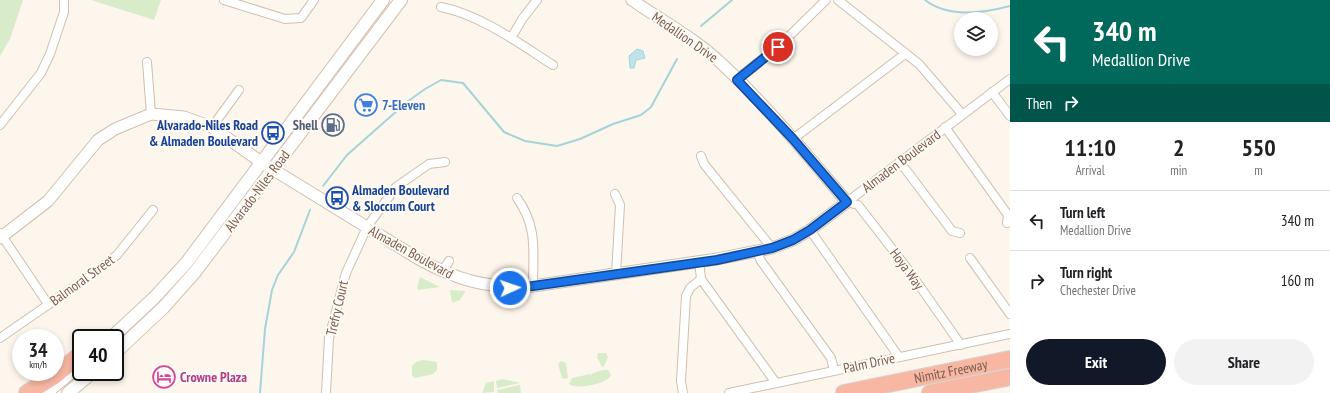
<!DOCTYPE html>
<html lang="en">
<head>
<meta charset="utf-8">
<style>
  body { margin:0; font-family:"PT Sans Narrow",sans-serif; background:#f2f2f2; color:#202124; height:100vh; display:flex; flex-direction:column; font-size:15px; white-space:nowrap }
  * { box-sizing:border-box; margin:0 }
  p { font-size:13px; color:#757577 }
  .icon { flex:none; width:22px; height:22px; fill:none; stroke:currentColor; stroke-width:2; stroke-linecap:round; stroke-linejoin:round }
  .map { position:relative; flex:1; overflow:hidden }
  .side { display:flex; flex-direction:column; background:#fff; width:320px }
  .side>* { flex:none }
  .top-card { background:#00695c; color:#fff; overflow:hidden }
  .controls { position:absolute; left:954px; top:12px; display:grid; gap:8px }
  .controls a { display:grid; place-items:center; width:44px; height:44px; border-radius:50%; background:#fff; box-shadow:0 2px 6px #0003; font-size:20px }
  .speed { position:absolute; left:12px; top:329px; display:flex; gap:8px; font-size:20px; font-weight:700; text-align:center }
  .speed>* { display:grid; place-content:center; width:52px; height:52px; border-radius:50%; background:#fff; box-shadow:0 2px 6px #0003; line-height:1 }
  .speed small { font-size:10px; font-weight:400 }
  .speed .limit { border:2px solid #111; border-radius:6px; background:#fff; color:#111 }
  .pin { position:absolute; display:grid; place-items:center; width:34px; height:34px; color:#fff; margin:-17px; border:2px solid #fff; border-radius:50%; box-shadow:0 1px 4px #0007 }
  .me { position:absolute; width:44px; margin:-22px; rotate:87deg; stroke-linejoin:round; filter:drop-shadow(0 0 3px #0008) }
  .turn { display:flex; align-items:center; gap:14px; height:84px; padding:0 16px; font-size:18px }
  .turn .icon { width:52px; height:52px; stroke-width:2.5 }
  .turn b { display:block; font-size:28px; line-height:34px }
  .then { display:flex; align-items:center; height:38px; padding:0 16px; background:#0003; gap:8px; font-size:15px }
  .eta { display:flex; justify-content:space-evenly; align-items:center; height:68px; text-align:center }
  .eta b { font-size:24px; font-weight:700; line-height:28px }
  .cta { display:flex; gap:8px; margin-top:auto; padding:8px 16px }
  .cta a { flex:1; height:46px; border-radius:24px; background:#111827; color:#fff; font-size:16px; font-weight:700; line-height:46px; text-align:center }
  .cta a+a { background:#f2f2f2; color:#202124 }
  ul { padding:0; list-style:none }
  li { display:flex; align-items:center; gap:12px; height:60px; padding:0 16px; border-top:1px solid #e0e0e0 }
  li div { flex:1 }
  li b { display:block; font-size:15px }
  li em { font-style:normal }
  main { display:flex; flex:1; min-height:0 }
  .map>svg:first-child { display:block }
  .green { fill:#d8ecc9 }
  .water { fill:#bfe3e8; stroke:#a5d3da }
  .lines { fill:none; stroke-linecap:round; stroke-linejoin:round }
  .stream { stroke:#a5d3da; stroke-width:2 }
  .minor-casing { stroke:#d1beb0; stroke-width:10 }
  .tertiary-casing { stroke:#d1beb0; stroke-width:13 }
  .secondary-casing { stroke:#d6c0b0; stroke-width:14 }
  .motorway-casing { stroke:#dad1cd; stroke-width:18 }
  .minor { stroke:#fff; stroke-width:8 }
  .tertiary { stroke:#fff; stroke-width:11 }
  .secondary { stroke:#fff; stroke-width:12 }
  .motorway { stroke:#f7b7a3; stroke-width:16 }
  .route-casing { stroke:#114b97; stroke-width:10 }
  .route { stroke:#1a73e8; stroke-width:7 }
  .labels { text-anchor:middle; stroke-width:4; stroke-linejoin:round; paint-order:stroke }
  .street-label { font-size:14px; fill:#7a5c4d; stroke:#fffaf3 }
  .shop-label { font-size:14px; font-weight:bold; fill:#366cbe; stroke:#fffaf3; text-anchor:start }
  .transit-label { font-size:14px; font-weight:bold; fill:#164399; stroke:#fffaf3; text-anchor:end }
  .service-label { font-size:14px; font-weight:bold; fill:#4e5e75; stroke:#fffaf3; text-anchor:end }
  .hotel-label { font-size:14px; font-weight:bold; fill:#b23c85; stroke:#fffaf3; text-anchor:start }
</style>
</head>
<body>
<main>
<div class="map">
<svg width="1010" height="393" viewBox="0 0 1010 393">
  <rect width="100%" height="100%" fill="#fdf6ec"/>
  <!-- green -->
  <g class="green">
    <path d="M 0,0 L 23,0 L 10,39 L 0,56 Z"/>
    <path d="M 91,0 L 161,0 L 154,20 Z"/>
    <path d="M 420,277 L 440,287 L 418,290 L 417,288 Z"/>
    <path d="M 450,290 L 465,291 L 465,292 L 460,300 L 452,303 Z"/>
    <path d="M 598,353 L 606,353 L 608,357 L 604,366 L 602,367 L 597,357 Z"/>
    <path d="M 423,360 L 437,362 L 437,370 L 433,374 L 415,378 L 412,375 L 412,366 L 416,362 Z"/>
    <path d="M 561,361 L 566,363 L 568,378 L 565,379 L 562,378 L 558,364 Z"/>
    <path d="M 603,370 L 608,370 L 611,375 C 608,384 576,390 569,384 L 572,378 L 590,374 L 591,377 L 591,374 Z"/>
    <path d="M 502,379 L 520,383 L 497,388 L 496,381 Z"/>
    <path d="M 494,381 L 494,392 L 482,393 L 486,383 Z"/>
    <path d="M 520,385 L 521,393 L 498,393 L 497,390 Z"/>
  </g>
  <!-- water -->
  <path class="water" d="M 637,49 L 643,51 L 645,58 L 636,60 L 634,68 L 630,68 L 629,56 Z"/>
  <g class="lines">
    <!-- stream -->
    <g class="stream">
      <path d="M 925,0 C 948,18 984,13 1010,6"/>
      <path d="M 701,26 L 732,0"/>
      <path d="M 323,186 L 347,155 L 407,102 L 425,89 L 441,80 L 463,83 L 504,132 L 525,141 L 557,146 L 580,139 L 613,124 L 641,115 L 651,107 L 677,59"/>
      <path d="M 260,393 L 265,329 L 272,290 L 278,275 L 294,252 L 310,210"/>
    </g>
    <!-- minor casing -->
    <g class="minor-casing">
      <g id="minor">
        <path d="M 224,0 L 285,19 L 301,18 L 314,0"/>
        <path d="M 838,0 L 919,64 L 962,114"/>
        <path d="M 441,7 C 481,15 520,44 553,65"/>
        <path d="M 511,38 L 523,18 L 537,0"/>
        <path d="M 147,62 L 151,114"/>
        <path d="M 737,79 L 778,47 L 826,0"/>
        <path d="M 992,92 L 1010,116"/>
        <path d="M 0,125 L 41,73 L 50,54 L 64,12 L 64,0"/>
        <path d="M 212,127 L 239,90"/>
        <path d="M 945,127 L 1008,215 L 1007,223"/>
        <path d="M 793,139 L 905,54"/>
        <path d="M 701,156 L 704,164 L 772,248"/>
        <path d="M 900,162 L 952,231 L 960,233"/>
        <path d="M 615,194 L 620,205 L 616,274"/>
        <path d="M 517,198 C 538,227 533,252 533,286"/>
        <path d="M 847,202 L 1010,79"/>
        <path d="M 847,202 L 858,205 L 907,268 L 961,345"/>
        <path d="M 810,230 L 899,357"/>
        <path d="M 0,233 L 48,304"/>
        <path d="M 757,252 L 761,261 L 831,358 L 834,370"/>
        <path d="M 970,258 L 1010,314"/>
        <path d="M 699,261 L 701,279 L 776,383"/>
        <path d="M 442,272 L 449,261"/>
        <path d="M 0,338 L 97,271 L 117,255 L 153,210"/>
        <path d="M 326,393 L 329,338 L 346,273 L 367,227 L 396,187 L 429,164 L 445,162"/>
        <path d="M 683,393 L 681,381 L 686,296 L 690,288 L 701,279"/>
        <path d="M 729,393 L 1010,334"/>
      </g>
    </g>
    <!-- tertiary casing -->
    <g class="tertiary-casing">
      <path id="tertiary" d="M 0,238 L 48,201 L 98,140 L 115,129 L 151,114 L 184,117 L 212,127 L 261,162 L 417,258 C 456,280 488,289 533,286 L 717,259 L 772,248 L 793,240 L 810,230 L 847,202 C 807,155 767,106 722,64 C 696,39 662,21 632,0"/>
    </g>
    <!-- secondary casing -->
    <g class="secondary-casing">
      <g id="secondary">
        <path d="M 111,338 L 154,298 L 187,262 L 383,0"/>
        <path d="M 115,353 L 163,308 L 195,272 L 401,0"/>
        <path d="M 46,393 L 81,364"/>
        <path d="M 68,393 L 93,372"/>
      </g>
    </g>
    <!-- motorway casing -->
    <g class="motorway-casing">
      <g id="motorway">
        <path d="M 27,393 L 53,377 L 81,354"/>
        <path id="s1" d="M 844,393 L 1010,359"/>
        <path d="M 930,393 L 1010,377"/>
      </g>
    </g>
    <!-- minor -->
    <use href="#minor" class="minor"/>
    <!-- tertiary -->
    <use href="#tertiary" class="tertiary"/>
    <!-- secondary -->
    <use href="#secondary" class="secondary"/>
    <!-- motorway -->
    <use href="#motorway" class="motorway"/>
  </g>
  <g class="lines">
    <!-- route casing -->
    <g class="route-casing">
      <path id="route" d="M 510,288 L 533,286 L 717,260 L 772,248 L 793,240 L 810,230 L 847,202 L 793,139 L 737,80 L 778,47"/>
    </g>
    <!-- route -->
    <use href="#route" class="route"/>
  </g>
  <!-- icons -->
  <defs>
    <g id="supermarket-ring" transform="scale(1.15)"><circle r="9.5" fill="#fffaf3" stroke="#3f7fe0" stroke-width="1.5"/><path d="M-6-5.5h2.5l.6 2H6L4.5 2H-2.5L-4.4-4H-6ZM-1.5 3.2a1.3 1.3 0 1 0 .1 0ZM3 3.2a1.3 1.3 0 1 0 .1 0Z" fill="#3f7fe0"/></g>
    <g id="fuel-ring" transform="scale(1.15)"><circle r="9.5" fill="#fffaf3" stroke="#5c6f8a" stroke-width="1.5"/><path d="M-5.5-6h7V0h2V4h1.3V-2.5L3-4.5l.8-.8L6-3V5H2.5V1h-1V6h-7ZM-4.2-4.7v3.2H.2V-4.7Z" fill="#5c6f8a"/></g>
    <g id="bus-ring" transform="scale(1.15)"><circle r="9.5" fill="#fffaf3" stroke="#1a4fb4" stroke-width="1.5"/><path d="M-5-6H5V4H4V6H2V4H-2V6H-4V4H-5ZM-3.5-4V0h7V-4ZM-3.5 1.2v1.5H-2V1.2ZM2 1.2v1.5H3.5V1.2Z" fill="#1a4fb4"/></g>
    <g id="hotel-ring" transform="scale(1.15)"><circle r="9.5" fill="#fffaf3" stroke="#d1479c" stroke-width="1.5"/><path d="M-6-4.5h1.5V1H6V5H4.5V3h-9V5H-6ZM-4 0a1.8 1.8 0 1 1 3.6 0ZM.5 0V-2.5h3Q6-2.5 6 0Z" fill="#d1479c"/></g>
  </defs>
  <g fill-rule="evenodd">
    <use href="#supermarket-ring" x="366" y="105"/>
    <use href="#fuel-ring" x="333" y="125"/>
    <use href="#bus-ring" x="273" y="133"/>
    <use href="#bus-ring" x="337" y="198"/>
    <use href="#hotel-ring" x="164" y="377"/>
  </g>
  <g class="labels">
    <!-- street labels -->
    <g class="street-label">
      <text transform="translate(685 37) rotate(35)" y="5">Medallion Drive</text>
      <text transform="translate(901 161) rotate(-37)" y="5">Almaden Boulevard</text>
      <text transform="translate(257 191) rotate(-53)" y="5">Alvarado-Niles Road</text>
      <text transform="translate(411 252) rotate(29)" y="5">Almaden Boulevard</text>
      <text transform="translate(907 269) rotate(54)" y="5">Hoya Way</text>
      <text transform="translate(82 280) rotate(-36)" y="5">Balmoral Street</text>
      <text transform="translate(337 308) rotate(-77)" y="5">Trefry Court</text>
      <text transform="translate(869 363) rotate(-12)" y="5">Palm Drive</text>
      <text dy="5" stroke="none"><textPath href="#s1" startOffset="109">Nimitz Freeway</textPath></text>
    </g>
    <!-- shop labels -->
    <g class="shop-label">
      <text x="382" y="110">7-Eleven</text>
    </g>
    <!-- transit labels -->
    <g class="transit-label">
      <text x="258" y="130">Alvarado-Niles Road<tspan x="258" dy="16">&amp; Almaden Boulevard</tspan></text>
      <text x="352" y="195" text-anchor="start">Almaden Boulevard<tspan x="352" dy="16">&amp; Sloccum Court</tspan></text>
    </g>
    <!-- service labels -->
    <g class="service-label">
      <text x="318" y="130">Shell</text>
    </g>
    <!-- hotel labels -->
    <g class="hotel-label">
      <text x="180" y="382">Crowne Plaza</text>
    </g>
  </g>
</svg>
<div class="controls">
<a><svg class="icon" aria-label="layers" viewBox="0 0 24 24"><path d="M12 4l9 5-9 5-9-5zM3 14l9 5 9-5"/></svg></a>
</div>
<div class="speed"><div>34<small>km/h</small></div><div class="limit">40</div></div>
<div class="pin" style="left:778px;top:47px;background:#d93025"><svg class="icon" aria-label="arrive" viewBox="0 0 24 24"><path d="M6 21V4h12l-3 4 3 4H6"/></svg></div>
<svg class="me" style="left:510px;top:288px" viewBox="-20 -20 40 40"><circle r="17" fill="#1a73e8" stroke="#fff" stroke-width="3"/><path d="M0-11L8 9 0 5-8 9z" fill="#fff"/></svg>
</div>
<section class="side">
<div class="top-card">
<div class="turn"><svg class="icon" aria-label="left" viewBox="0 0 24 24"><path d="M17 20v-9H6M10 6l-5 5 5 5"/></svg><div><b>340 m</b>Medallion Drive</div></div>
<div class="then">Then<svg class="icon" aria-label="right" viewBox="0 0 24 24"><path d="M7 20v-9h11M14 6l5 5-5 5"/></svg></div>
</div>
<div class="eta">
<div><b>11:10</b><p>Arrival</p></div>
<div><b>2</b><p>min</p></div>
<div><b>550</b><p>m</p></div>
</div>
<ul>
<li><svg class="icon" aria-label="left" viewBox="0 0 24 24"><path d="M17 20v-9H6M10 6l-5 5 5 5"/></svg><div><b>Turn left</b><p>Medallion Drive</p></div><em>340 m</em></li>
<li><svg class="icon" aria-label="right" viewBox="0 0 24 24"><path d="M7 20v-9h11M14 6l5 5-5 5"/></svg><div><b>Turn right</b><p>Chechester Drive</p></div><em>160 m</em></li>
</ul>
<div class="cta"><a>Exit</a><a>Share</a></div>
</section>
</main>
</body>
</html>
